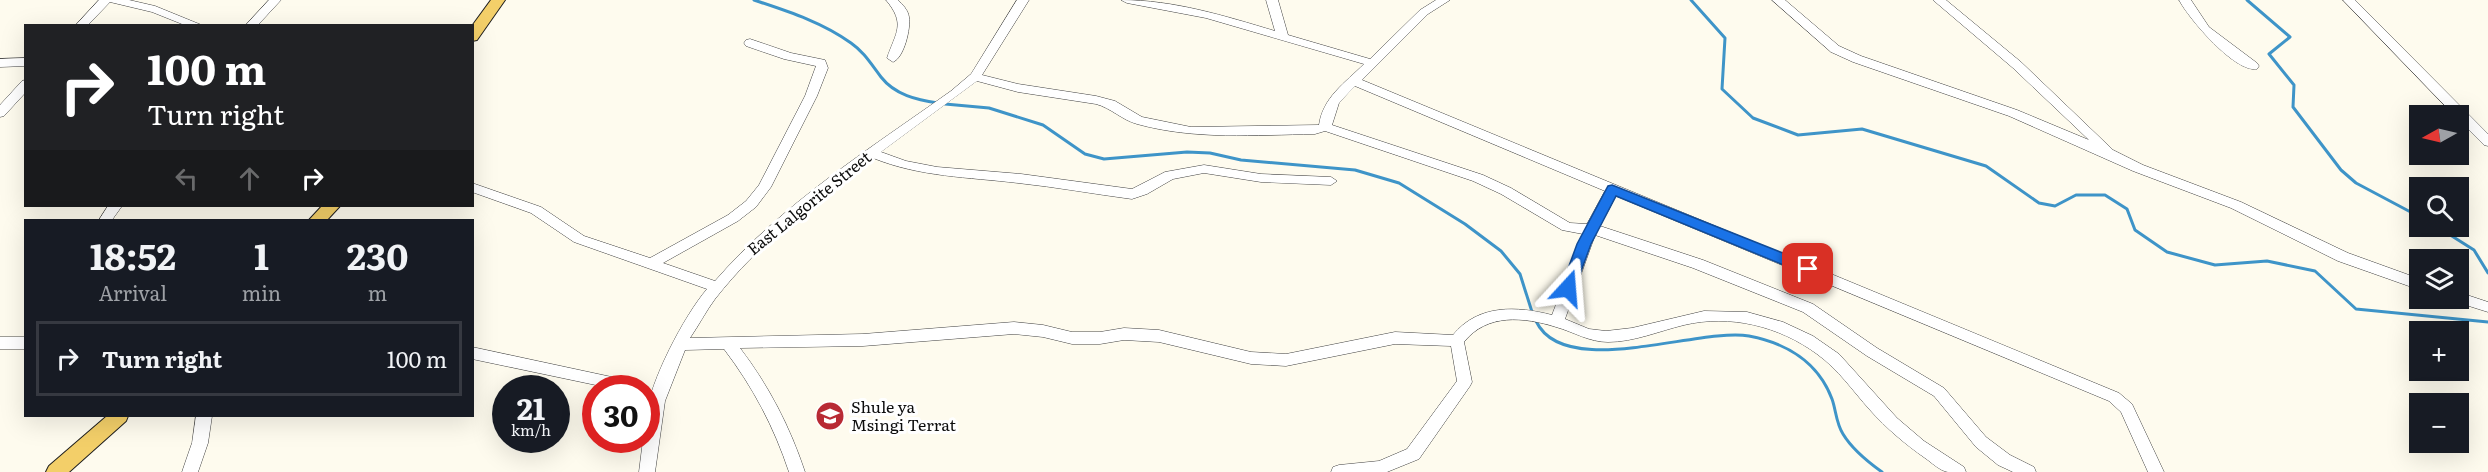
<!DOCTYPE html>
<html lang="en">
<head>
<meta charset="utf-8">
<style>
  body { margin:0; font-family:Literata,serif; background:#242831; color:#f1f3f6; height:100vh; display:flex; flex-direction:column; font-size:22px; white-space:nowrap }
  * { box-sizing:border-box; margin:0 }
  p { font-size:20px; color:#9ea1a6 }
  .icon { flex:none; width:33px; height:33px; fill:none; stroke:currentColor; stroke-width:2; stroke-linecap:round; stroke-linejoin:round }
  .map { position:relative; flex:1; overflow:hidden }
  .side { position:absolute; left:24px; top:219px; width:450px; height:198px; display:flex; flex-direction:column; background:#171b24; border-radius:0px; box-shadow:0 6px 24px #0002 }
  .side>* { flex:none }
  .banner { position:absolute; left:24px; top:24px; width:450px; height:183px; border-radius:0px; box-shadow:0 6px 24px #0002; background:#202124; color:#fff; overflow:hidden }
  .needle { width:39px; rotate:262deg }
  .tools { position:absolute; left:2409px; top:105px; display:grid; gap:12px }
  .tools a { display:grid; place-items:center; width:60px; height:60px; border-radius:0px; background:#171b24; box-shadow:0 6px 24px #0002; font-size:30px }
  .speed { position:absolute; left:492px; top:375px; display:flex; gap:12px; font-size:30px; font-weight:700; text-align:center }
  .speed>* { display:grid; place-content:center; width:78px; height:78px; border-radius:50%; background:#171b24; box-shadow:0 6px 24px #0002; line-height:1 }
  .speed small { font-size:15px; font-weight:400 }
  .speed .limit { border:9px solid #d22; background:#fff; color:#111 }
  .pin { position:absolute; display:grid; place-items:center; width:51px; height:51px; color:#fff; margin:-26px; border-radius:12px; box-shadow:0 3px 9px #0006 }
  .me { position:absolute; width:66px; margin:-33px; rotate:19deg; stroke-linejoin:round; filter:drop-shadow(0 0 4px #0008) }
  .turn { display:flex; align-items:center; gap:21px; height:126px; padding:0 24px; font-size:27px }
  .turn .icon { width:78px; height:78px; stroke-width:2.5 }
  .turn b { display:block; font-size:42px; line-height:51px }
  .lanes { display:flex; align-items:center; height:57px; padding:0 24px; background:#0003; justify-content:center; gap:30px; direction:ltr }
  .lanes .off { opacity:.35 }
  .eta { display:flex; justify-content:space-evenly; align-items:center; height:102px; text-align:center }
  .eta b { font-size:36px; font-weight:700; line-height:42px }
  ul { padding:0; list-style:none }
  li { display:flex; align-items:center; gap:18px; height:75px; margin:0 12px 9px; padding:0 12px; border:3px solid #363941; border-radius:0px }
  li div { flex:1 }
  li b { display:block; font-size:22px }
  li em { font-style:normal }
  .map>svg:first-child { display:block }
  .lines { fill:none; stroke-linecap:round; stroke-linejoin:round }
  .stream { stroke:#3e94c8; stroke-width:3 }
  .minor-casing { stroke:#404040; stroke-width:1 }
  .major-casing { stroke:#1e1e1e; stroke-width:2 }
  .minor { fill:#fff; fill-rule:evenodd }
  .major { fill:#f3cf69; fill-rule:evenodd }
  .route { fill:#1a73e8; stroke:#114b97; stroke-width:1.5 }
  .labels { text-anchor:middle; stroke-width:6; stroke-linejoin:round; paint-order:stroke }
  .street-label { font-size:16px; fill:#0d0d0d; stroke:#fff }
  .poi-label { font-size:16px; fill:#0d0d0d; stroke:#fff; text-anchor:start }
</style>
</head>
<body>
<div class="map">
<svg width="2488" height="472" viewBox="0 0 2488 472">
  <rect width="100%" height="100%" fill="#fefbee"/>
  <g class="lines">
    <!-- stream -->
    <g class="stream">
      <path d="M 754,0 C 787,11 822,22 851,43 C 864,52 871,64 881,77 C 895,95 917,100 938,103"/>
      <path d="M 1691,0 L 1725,38 L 1722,89 L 1753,118 L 1798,135 L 1862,129 L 1986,166 L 2039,203 L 2055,206 L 2076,195 L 2105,195 L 2127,209 L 2135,230 L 2167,252 L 2215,265 L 2267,261 L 2315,271 L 2356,309 L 2488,322"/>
      <path d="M 2247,0 L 2290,37 L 2269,54 L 2294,85 L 2293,107 L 2341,170 L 2356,183 L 2420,217"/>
      <path d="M 945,104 L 989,108 L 1043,125 L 1085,154 L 1104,159 L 1187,152 L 1210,153 L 1241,160 L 1355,170 L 1399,183 L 1465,224 L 1501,251 L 1520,274 L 1533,315"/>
      <path d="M 2436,226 L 2474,250 L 2488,273"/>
      <path d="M 1536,321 C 1564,381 1699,327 1749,336 C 1786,343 1818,362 1832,399 C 1836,410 1836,423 1843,434 C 1852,449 1868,462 1882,472"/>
    </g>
    <!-- minor casing -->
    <g class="minor-casing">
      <g id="minor">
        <path d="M 99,0 L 129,0 L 155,6 L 204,26 L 187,26 L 152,12 L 110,2 L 87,26 L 75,26 Z"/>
        <path d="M 269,0 L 281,0 L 257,26 L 245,26 Z"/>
        <path d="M 886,0 L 898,0 C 903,5 908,10 909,17 C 911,28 904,58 893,62 L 887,58 C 896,32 906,24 886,0 Z"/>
        <path d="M 1017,0 L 1029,0 L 982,75 L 1018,84 L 1096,96 L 1115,101 L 1142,117 L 1191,127 L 1319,125 C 1323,97 1345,83 1364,64 L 1206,18 L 1127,3 L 1121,0 C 1174,0 1225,16 1275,31 L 1266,0 L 1278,0 L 1288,35 L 1370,59 L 1420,10 L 1436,0 L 1450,0 L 1428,14 L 1362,80 L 2119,393 L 2132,404 L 2164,472 L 2148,472 L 2121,412 L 2109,401 L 1616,196 L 1600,226 L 1703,260 L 1813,304 L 1877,348 L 1944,388 L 1986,437 L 2010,455 L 2034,467 L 2036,472 L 2013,472 L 1998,465 L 1976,447 L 1934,396 L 1867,356 L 1803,312 L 1693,268 L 1595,235 L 1565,319 L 1589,329 L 1606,331 L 1632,328 L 1704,311 L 1747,312 L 1783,322 L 1813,336 L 1839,354 L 1897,418 L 1924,441 L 1964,467 L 1966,472 C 1960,472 1953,472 1948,472 C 1940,471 1931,462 1925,458 C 1905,444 1886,428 1870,410 C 1852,390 1839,370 1817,354 C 1779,326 1730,314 1684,325 C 1659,331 1634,342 1608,342 C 1589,342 1574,332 1556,327 C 1524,317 1487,313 1464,342 L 1472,382 L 1470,386 L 1419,459 L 1387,472 L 1331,472 L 1333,467 L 1339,465 L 1379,461 L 1407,449 L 1457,381 L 1451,346 L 1395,344 L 1286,366 L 1251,364 L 1159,342 L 1124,340 L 1100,344 L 1072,344 L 1043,337 L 1014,334 L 863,346 L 740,348 C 769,386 790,427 805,472 L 789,472 C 774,427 753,387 724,349 L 685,350 L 665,401 L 655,472 L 639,472 L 643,440 L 646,440 C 646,432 646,424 646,416 C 650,381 684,316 707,289 L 574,242 L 531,213 L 472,192 L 472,183 L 541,207 L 584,236 L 650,258 L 728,215 L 746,201 L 759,185 L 805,96 L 816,66 L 784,59 L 746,46 L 744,43 L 746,40 L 750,39 L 791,53 L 825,60 L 828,68 L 817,96 L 771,187 L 756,207 L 738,221 L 663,263 L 715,281 C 782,204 868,150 951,91 L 971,74 ZM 977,81 L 1018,92 L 1096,104 C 1111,108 1122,120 1137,124 C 1195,140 1255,135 1315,134 L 1325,131 L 1473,181 L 1501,194 L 1562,230 L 1583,234 L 1552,315 C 1517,306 1478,304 1453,335 L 1395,332 L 1286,354 L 1251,352 L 1159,330 L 1124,328 L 1100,332 L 1072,332 L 1043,325 L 1014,322 L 863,334 L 690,338 C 699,325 706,311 715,299 C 759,243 815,200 873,158 C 920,177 968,177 1018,183 C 1056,187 1094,194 1132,199 L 1147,194 L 1173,179 L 1204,173 L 1261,182 L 1331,185 L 1337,181 L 1331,177 L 1261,174 L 1204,165 L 1165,172 L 1132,189 L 1021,174 L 937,167 L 906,161 L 881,152 ZM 1355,86 L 1605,191 L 1587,224 L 1570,223 L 1511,188 L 1483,175 L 1332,125 L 1339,103 Z"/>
        <path d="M 1772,0 L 1785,0 L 1839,46 L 1861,56 L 2017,110 L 2089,140 L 2013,68 L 1933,0 L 1946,0 L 2021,62 L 2113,150 L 2143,165 L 2241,202 L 2348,253 L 2420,279 L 2420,290 L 2338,261 L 2231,208 L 2133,171 L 2009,116 L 1853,62 L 1831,52 Z"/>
        <path d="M 2179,0 L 2191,0 L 2209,27 L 2257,63 L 2259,66 L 2257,69 C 2235,73 2189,19 2179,0 Z"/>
        <path d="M 2343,0 L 2355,0 L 2488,134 L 2488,146 L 2484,145 L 2458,119 L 2458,116 L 2455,116 Z"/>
        <path d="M 26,58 L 26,66 L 0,67 L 0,59 Z"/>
        <path d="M 26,80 L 26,92 L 4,116 L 0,117 L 0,105 L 22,81 Z"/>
        <path d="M 108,206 L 122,206 L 112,220 L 99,220 Z"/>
        <path d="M 2458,292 L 2488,302 L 2488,312 L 2453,301 L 2452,298 L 2458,298 Z"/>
        <rect x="0" y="337" width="26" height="12"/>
        <path d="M 472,347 L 635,382 L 640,384 L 642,388 L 610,388 L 472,359 Z"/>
        <path d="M 196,416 L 212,416 L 208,443 L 198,472 L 182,472 L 192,443 Z"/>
      </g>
    </g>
    <!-- major casing -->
    <g class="major-casing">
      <g id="major">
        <path d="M 491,0 L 505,0 L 477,40 L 472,41 L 472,26 Z"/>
        <path d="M 322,206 L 340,206 L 327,220 L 309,220 Z"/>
        <path d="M 107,416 L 128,416 L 126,421 L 69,472 L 46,472 L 49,466 Z"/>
      </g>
    </g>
    <!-- minor -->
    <use href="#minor" class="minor"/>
    <!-- major -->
    <use href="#major" class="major"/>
  </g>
  <!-- route -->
  <path class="route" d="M 1612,185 L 1813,265 L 1815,269 L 1808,274 L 1803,273 L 1616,196 L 1591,244 L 1575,288 L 1573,291 L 1563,291 L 1561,288 L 1577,244 L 1608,186 Z"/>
  <!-- icons -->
  <defs>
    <g id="school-disc" transform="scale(1.5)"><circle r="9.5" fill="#b82a34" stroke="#fff"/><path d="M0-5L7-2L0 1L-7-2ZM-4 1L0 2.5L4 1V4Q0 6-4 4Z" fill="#fff"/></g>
  </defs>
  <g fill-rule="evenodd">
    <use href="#school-disc" x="830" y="416"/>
  </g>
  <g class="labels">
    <!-- street labels -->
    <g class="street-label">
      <text transform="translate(809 203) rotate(-39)" y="6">East Lalgorite Street</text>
    </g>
    <!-- poi labels -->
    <g class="poi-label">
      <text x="851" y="413">Shule ya<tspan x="851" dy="18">Msingi Terrat</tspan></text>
    </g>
  </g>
</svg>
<div class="tools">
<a><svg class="needle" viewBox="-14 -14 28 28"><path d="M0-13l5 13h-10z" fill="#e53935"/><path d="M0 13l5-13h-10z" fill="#9ea1a6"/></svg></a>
<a><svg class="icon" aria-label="search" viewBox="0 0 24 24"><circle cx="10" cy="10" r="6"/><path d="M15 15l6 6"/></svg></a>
<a><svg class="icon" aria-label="layers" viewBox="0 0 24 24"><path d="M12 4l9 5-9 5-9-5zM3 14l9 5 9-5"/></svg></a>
<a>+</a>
<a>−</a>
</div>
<div class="speed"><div>21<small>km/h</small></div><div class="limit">30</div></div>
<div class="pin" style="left:1808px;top:269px;background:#d93025"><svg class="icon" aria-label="arrive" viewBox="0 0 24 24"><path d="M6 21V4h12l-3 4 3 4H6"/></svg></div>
<svg class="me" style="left:1568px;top:288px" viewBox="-20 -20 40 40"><path d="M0-17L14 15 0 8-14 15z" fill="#1a73e8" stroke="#fff" stroke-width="4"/></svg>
<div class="banner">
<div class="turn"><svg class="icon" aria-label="right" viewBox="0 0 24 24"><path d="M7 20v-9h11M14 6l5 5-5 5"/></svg><div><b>100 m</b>Turn right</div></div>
<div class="lanes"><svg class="icon off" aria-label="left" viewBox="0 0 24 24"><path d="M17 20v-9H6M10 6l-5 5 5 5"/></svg><svg class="icon off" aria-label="ahead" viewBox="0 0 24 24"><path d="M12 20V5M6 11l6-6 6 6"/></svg><svg class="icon" aria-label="right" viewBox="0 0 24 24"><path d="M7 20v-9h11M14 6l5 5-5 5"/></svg></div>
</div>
<section class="side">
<div class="eta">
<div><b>18:52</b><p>Arrival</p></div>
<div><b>1</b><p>min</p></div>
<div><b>230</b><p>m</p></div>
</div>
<ul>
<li><svg class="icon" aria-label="right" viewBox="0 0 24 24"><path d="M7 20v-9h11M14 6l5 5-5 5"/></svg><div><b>Turn right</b></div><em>100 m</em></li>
</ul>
</section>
</div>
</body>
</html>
